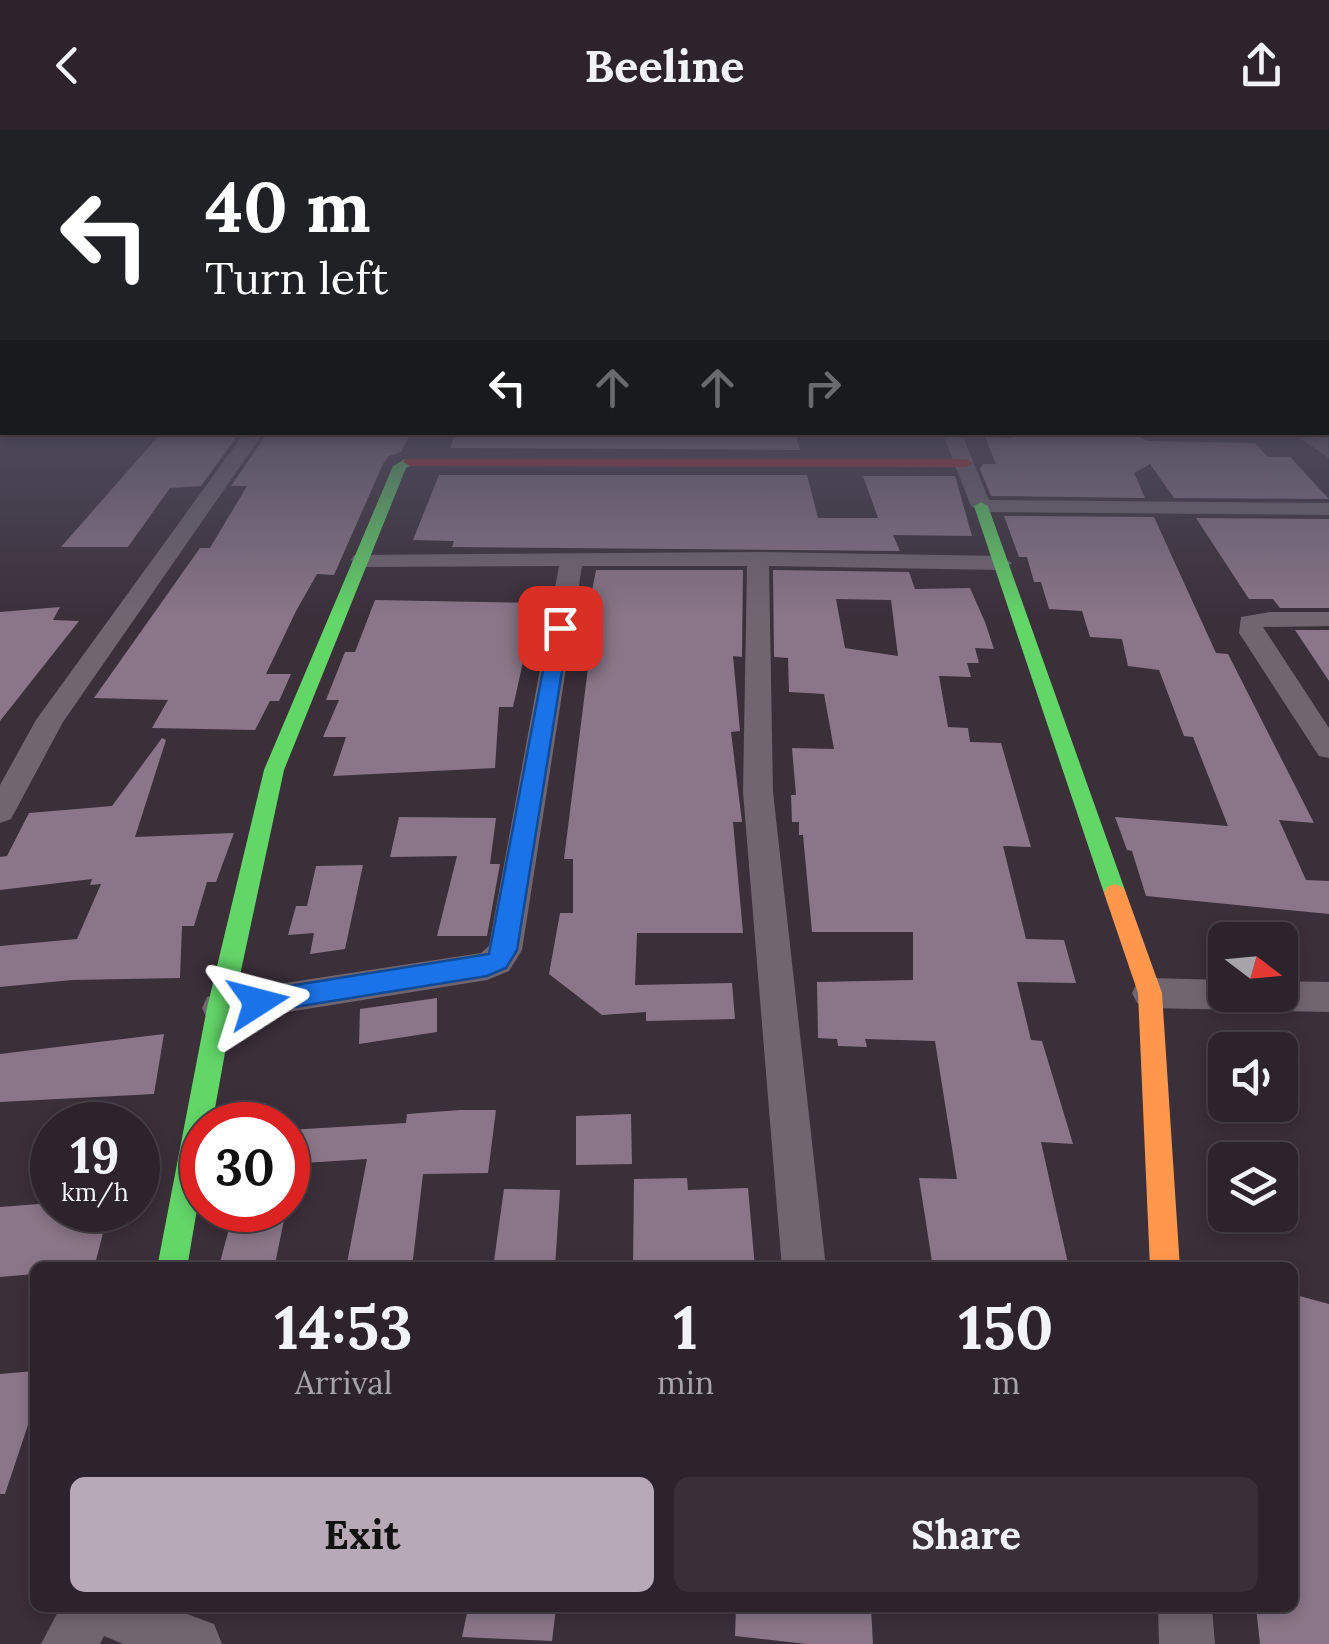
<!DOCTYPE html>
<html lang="en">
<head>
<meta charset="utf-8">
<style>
  body { margin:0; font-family:Lora,serif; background:#382f38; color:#f1f3f6; height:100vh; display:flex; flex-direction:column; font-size:38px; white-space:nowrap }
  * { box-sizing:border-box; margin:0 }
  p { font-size:32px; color:#a6a4a9 }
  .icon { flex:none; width:55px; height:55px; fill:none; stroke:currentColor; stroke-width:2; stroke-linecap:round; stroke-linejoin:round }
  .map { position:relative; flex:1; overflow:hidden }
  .details { position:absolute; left:30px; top:1132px; width:1268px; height:350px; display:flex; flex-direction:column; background:#2c232c; border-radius:15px; box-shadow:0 5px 15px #0003,0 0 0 2px #484048 }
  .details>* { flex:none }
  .top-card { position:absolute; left:0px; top:0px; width:1330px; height:305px; box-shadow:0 5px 15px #0003,0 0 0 2px #484048; background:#202124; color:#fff; overflow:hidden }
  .needle { width:65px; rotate:106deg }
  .fabs { position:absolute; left:1208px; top:792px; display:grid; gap:20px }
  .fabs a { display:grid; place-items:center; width:90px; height:90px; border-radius:15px; background:#2c232c; box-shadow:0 5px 15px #0003,0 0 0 2px #484048; font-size:50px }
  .speed { position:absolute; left:30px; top:972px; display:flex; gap:20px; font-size:50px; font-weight:700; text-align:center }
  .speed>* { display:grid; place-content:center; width:130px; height:130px; border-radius:50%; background:#2c232c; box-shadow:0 5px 15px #0003,0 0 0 2px #484048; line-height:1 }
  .speed small { font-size:25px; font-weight:400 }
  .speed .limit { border:15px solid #d22; background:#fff; color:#111 }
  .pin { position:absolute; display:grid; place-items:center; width:85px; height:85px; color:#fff; margin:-42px; border-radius:20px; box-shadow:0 5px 15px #0006 }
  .me { position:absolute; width:110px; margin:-55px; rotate:81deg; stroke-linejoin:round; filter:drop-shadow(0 0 8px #0008) }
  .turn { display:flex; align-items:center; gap:35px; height:210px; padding:0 40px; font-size:45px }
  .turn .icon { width:130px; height:130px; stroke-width:2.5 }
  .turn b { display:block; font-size:70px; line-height:85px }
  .lanes { display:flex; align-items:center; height:95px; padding:0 40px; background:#0003; justify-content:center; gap:50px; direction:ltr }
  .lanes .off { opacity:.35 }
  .eta { display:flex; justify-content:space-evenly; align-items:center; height:170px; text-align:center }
  .eta b { font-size:60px; font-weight:700; line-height:70px }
  .primary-button { display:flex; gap:20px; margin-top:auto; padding:20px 40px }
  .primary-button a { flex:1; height:115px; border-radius:15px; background:#b7a9b6; color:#111; font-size:40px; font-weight:700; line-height:115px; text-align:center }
  .primary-button a+a { background:#382f38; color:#f1f3f6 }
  header { display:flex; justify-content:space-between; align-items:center; height:130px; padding:0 40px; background:#2c232c; font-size:45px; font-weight:700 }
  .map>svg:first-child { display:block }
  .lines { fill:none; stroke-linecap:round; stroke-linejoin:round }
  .stream { stroke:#320830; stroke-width:6 }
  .building { fill:#8a7688; fill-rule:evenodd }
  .street { fill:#716670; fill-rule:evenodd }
  .fast { fill:#63d668; fill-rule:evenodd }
  .slow { fill:#ff974d; fill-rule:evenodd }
  .jam { fill:#b3261e; fill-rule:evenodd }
  .route { fill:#1a73e8; stroke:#114b97; stroke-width:2.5 }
</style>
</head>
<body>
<header><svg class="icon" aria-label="back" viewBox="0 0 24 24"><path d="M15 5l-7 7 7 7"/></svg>Beeline<svg class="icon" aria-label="share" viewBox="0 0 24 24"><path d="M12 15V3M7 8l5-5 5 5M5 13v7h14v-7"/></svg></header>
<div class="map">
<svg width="1329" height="1514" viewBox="0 0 1329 1514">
  <rect width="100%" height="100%" fill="#3b2f3a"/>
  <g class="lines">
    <!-- stream -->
    <path class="stream" d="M 0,304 L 4,302"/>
  </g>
  <!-- building -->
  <g class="building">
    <path d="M 162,302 L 240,302 L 201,356 L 170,358 L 128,417 L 61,417 Z"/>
    <path d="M 268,302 L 411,302 L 401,322 L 389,326 L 383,334 L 334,445 L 317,444 L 296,481 L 266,544 L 291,544 L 279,571 L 270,571 L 255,600 L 152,598 L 168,570 L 94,568 L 200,418 L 210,418 L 247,356 L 231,356 Z"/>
    <path d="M 456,302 L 795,302 L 800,320 L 450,318 Z"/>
    <path d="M 1010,302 L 1095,302 L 1136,305 L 1148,311 L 1255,313 L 1268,327 L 1290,327 L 1329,369 L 1174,368 L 1150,334 L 1134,343 L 1145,368 L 991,366 L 980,339 L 983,334 L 996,334 L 985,307 L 1012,308 Z"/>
    <path d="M 439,345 L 807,345 L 818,388 L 878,388 L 863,346 L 955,346 L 972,406 L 893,405 L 900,421 L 452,417 L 454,411 L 413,410 Z"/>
    <path d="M 1004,386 L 1154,387 L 1216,523 L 1228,524 L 1314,693 L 1279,690 L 1306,750 L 1329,751 L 1329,784 L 1146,766 L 1132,721 L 1127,720 L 1115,687 L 1228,696 L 1193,607 L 1184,606 L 1159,540 L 1128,536 L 1122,509 L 1090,507 L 1082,481 L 1049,479 L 1041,452 L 1034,452 L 1027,427 L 1019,427 Z"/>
    <path d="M 1196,388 L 1329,389 L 1329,478 L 1280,478 L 1273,469 L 1249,469 Z"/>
    <path d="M 596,440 L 743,440 L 742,527 L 733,526 L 740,601 L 731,602 L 742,692 L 733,692 L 743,803 L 637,803 L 635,855 L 732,853 L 735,889 L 646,891 L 646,882 L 602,885 L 549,844 L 560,783 L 573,783 L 573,729 L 564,729 L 597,466 L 591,466 Z"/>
    <path d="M 773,440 L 909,442 L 915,459 L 970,458 L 985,492 L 994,519 L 975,518 L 979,533 L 967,533 L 971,547 L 939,546 L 948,597 L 968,598 L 970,612 L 1001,613 L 1031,717 L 1003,716 L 1026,809 L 1064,810 L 1076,853 L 1017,852 L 1031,910 L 1042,911 L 1073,1014 L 1041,1012 L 1069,1138 L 933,1138 L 919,1048 L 957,1049 L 935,911 L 865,909 L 867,917 L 838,916 L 837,909 L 818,908 L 817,852 L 913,850 L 913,802 L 812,802 L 803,705 L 799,705 L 799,692 L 792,692 L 791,665 L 796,665 L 792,618 L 834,619 L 824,564 L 789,562 L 788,528 L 774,527 ZM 836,469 L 891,470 L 898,526 L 845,518 Z"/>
    <path d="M 375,470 L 532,473 L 519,523 L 525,523 L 513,577 L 499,577 L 495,638 L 333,646 L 346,607 L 323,607 L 339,570 L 326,570 L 345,522 L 355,522 Z"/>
    <path d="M 60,477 L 53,490 L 79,491 L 0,591 L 0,482 Z"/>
    <path d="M 1295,500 L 1329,500 L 1329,551 Z"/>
    <path d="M 162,608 L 166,610 L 135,707 L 234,703 L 216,752 L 207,752 L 194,796 L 182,796 L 180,848 L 72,850 L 0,857 L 0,816 L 77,809 L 101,754 L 90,755 L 92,749 L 0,760 L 0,727 L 7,726 L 29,683 L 112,676 Z"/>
    <path d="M 399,687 L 496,688 L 490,734 L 500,734 L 487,806 L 437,806 L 457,726 L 390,727 Z"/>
    <path d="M 363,735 L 345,819 L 310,824 L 314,803 L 288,805 L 296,776 L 307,776 L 316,736 Z"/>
    <path d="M 437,868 L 437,902 L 359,914 L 360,879 Z"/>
    <path d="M 164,904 L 154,964 L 0,972 L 0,924 Z"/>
    <path d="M 460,980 L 496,980 L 488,1043 L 423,1044 L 412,1138 L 346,1138 L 367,1029 L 288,1034 L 288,1000 L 406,993 L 407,984 Z"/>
    <path d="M 631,984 L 632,1034 L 576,1035 L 576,986 Z"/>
    <path d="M 687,1048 L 688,1060 L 748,1058 L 755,1138 L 633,1138 L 634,1049 Z"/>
    <path d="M 504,1059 L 560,1060 L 555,1138 L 493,1138 Z"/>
    <path d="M 52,1073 L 52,1080 L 109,1080 L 94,1138 L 35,1138 L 35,1144 L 0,1147 L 0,1077 Z"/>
    <path d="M 234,1080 L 286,1080 L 275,1134 L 219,1136 Z"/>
    <path d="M 1292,1164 L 1329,1174 L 1329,1514 L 1260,1514 L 1256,1478 L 1292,1478 Z"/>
    <path d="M 35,1241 L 35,1274 L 5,1364 L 0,1364 L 0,1244 Z"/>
    <path d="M 468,1478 L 556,1478 L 552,1511 L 462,1507 Z"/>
    <path d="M 736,1478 L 871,1478 L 873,1514 L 807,1514 L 735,1506 Z"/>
  </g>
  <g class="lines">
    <!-- street -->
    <g class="street">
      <path d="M 245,302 L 264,302 L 63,592 L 11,689 L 0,693 L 0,655 L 36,590 Z"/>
      <path d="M 942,302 L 961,302 L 989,370 L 1329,373 L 1329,385 L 981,382 L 971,376 Z"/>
      <path d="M 1291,302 L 1316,302 L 1328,308 L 1329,328 Z"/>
      <path d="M 758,422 L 1001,426 L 1012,433 L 1001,440 L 769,436 L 773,662 L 826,1138 L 782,1138 L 743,662 L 747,436 L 582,436 L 522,820 L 509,841 L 487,850 L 220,893 L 207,889 L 202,878 L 207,867 L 220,863 L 481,823 L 489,816 L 559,436 L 362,437 L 351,430 L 354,425 Z"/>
      <path d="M 1270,482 L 1329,482 L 1329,496 L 1263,497 L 1329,598 L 1329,628 L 1319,626 L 1239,503 L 1241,487 Z"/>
      <path d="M 1150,848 L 1225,850 L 1225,865 L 1280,865 L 1280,851 L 1329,852 L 1329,882 L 1150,878 L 1137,873 L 1132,863 L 1137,853 Z"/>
      <path d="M 60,1478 L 171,1478 L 214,1494 L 222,1514 L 123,1514 L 104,1506 L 100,1514 L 41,1514 Z"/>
      <path d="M 1158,1478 L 1212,1478 L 1215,1514 L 1159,1514 Z"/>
    </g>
    <!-- fast -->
    <g class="fast">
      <path d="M 405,329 L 417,332 L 406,338 L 284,640 L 233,878 L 212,995 L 202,995 L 202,1050 L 187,1138 L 157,1138 L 207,878 L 264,640 L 393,336 Z"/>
      <path d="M 981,372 L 988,376 L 1126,763 L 1123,769 L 1107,769 L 1104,763 L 974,376 Z"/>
    </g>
    <!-- slow -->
    <path class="slow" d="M 1115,754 L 1123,757 L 1126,763 L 1162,863 L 1180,1138 L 1150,1138 L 1138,863 L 1104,763 L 1107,757 Z"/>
    <!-- jam -->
    <path class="jam" d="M 405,329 L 966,329 L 973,333 L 966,337 L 410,336 L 403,332 Z"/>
  </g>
  <!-- sky -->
  <linearGradient id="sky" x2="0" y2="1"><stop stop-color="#201a20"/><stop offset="0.57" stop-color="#4f4d60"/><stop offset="1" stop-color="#4f4d60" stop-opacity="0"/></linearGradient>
  <rect width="1329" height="488" fill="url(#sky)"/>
  <!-- route -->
  <path class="route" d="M 560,493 L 569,498 L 517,820 L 506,838 L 487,846 L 258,883 L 249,879 L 245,872 L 249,865 L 258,861 L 489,824 L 551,498 Z"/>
</svg>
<div class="fabs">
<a><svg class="needle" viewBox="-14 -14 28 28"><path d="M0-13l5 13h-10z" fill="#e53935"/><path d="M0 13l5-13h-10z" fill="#a6a4a9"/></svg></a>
<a><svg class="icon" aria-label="sound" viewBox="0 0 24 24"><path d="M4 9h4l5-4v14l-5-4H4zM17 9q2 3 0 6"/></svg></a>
<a><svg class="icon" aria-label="layers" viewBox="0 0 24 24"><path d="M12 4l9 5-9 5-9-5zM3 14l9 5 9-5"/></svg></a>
</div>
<div class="speed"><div>19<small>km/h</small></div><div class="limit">30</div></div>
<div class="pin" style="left:560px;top:498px;background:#d93025"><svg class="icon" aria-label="arrive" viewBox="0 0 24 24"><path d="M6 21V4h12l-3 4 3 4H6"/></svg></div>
<svg class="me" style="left:258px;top:872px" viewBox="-20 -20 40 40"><path d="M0-17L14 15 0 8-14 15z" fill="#1a73e8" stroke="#fff" stroke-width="4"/></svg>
<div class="top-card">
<div class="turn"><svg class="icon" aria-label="left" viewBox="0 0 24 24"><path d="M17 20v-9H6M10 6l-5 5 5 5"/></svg><div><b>40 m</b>Turn left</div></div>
<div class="lanes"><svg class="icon" aria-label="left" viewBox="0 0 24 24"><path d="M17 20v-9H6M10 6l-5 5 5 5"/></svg><svg class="icon off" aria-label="ahead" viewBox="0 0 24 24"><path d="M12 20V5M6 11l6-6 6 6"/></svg><svg class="icon off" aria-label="ahead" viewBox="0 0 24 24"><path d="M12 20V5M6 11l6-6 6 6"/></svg><svg class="icon off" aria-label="right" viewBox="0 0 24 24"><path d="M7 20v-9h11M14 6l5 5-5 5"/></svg></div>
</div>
<section class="details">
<div class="eta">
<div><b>14:53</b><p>Arrival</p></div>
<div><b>1</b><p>min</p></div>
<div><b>150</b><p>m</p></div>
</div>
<div class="primary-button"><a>Exit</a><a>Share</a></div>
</section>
</div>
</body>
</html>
